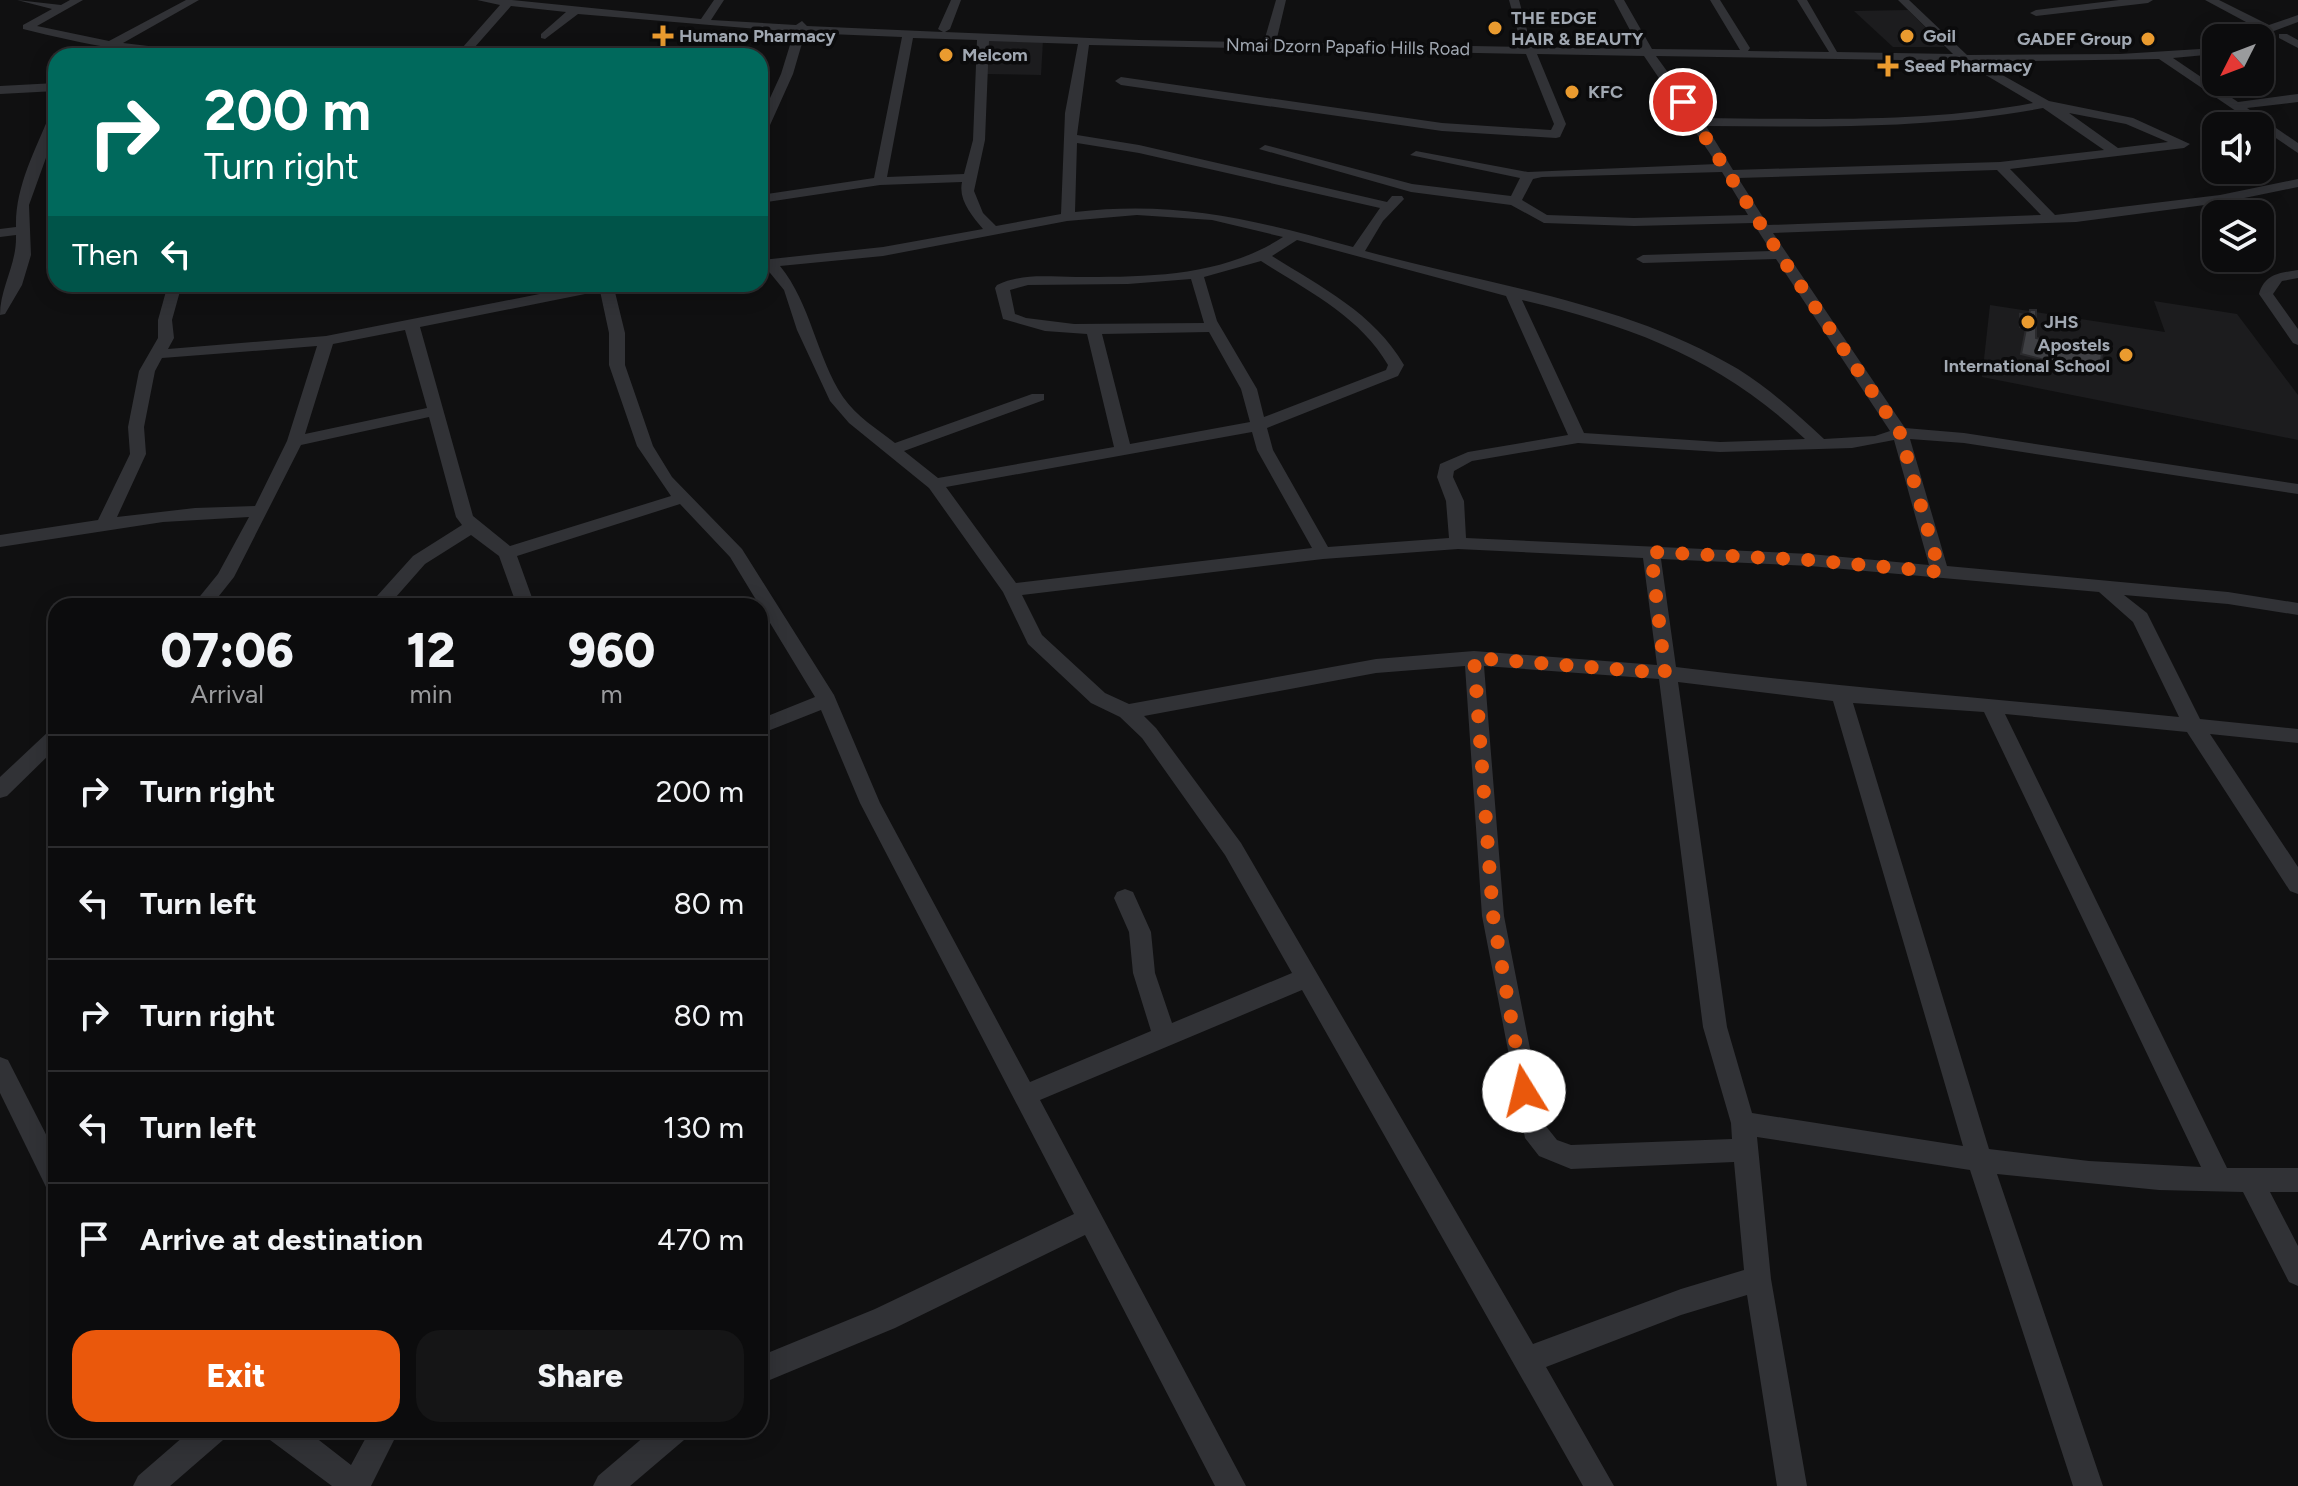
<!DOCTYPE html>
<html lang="en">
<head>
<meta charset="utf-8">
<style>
  body { margin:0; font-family:Figtree,sans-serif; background:#151516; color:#f1f3f6; height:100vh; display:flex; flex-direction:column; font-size:30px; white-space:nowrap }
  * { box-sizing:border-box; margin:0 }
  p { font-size:26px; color:#9a9b9d }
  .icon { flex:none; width:44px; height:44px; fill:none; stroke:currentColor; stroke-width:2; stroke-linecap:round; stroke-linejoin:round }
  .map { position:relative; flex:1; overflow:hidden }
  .sheet { position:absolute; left:48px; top:598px; width:720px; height:840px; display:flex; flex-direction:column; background:#0c0c0d; border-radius:24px; box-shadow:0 4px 20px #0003,0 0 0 2px #2c2c2e }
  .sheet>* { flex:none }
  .banner { position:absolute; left:48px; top:48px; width:720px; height:244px; border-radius:24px; box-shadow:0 4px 20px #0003,0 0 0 2px #2c2c2e; background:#00695c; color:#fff; overflow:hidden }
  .needle { width:52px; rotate:228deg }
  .fabs { position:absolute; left:2202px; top:24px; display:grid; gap:16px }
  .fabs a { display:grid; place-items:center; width:72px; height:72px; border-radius:16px; background:#0c0c0d; box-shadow:0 4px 20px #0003,0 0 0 2px #2c2c2e; font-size:40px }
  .pin { position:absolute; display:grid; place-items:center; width:68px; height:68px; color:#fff; margin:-34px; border:4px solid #fff; border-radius:50%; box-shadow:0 2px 8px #0007 }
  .me { position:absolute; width:88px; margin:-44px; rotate:351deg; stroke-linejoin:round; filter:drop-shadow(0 0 6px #0008) }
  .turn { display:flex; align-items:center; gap:28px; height:168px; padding:0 24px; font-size:36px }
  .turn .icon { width:104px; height:104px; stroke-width:2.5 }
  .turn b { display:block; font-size:56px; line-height:68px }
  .then { display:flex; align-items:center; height:76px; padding:0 24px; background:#0003; gap:16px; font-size:30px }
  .eta { display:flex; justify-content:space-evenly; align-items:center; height:136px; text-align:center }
  .eta b { font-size:48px; font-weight:800; line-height:56px }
  .button { display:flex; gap:16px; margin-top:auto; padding:16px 24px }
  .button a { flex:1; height:92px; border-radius:24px; background:#ea580c; color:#fff; font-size:32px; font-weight:800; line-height:92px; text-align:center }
  .button a+a { background:#151516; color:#f1f3f6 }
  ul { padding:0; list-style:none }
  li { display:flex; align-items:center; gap:24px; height:112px; padding:0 24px; border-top:2px solid #2c2c2e }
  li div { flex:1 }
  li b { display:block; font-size:30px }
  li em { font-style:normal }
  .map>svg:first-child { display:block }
  .built { fill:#1c1c1e }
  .building { fill:#3f4044; stroke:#2a2a2d; stroke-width:2 }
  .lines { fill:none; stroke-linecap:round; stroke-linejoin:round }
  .minor { fill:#313236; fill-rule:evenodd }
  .route { stroke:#ea580c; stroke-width:14; stroke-dasharray:0 25.2 }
  .poi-dot { fill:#ea9b2f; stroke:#0b0b0c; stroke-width:3 }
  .labels { text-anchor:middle; stroke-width:7; stroke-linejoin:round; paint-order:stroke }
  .far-poi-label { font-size:18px; font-weight:bold; fill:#a1a8b2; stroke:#0b0b0c; text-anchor:start }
  .far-street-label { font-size:18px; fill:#a1a8b2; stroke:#0b0b0c }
</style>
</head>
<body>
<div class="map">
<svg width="2298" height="1486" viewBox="0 0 2298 1486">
  <rect width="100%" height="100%" fill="#101011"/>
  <!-- built -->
  <g class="built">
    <path d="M 1908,10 L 1945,47 L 1893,47 L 1854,11 Z"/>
    <path d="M 989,39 L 1043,41 L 1041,75 L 986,74 Z"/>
    <path d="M 2154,301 L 2237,314 L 2298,395 L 2298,440 L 1982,377 L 1990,305 L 2165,332 Z"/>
  </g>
  <!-- building -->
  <path class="building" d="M 2030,310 L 2036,310 L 2036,338 L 2102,354 L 2099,374 L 2021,354 L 2026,329 L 2020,327 L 2020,314 L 2029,316 Z"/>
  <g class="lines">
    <!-- minor -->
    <g class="minor">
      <path d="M 17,0 L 61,5 L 70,0 L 83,0 L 37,26 L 109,41 L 186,0 L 199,0 L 123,43 L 199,52 L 205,56 C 143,56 83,44 23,29 L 23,25 L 52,9 Z"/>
      <path d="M 477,0 L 512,0 L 701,19 L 714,0 L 724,0 L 711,20 L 796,25 L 802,21 L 807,26 L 943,32 L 938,29 L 951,0 L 961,0 L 950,29 L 945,32 L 1139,40 L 1640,49 L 1614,0 L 1624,0 L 1652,49 L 1740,50 L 1710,0 L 1720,0 L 1750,48 L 1748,51 L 1829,52 L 1797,0 L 1807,0 L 1837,52 L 1953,54 L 1898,0 L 1909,0 L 1967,55 L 2120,54 L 2216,48 L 2216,54 L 2173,58 L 2238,102 L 2298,94 L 2298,102 L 2247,108 L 2298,143 L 2298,153 L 2159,59 L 1979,62 L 2049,101 L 2133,118 L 2190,144 L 2184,148 L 2010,169 L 2055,215 L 2220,195 L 2298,179 L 2298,187 L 2220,203 L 2076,222 L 1773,233 L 1905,428 L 1964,433 L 2298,484 L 2298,494 L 1964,443 L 1910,439 L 1947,566 L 2228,592 L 2298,603 L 2298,615 L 2228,604 L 2124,595 L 2147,613 L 2200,719 L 2298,729 L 2298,743 L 2210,734 L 2298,867 L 2298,894 L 2290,891 L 2187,732 L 2005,714 L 2227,1168 L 2298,1168 L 2298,1192 L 2270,1192 L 2298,1246 L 2298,1286 L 2289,1282 L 2243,1192 L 2159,1190 L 1997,1174 L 2103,1486 L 2073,1486 L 1970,1170 L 1757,1137 L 1771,1279 L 1807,1486 L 1777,1486 L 1747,1295 L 1681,1315 L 1546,1367 L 1614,1486 L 1583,1486 L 1302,990 L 1040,1100 L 1246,1486 L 1215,1486 L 1085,1235 L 895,1328 L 760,1384 L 760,1356 L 875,1309 L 1074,1214 L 860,803 L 821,710 L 760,734 L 760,719 L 815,697 L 730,557 L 680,504 L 517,556 L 535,606 L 517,606 L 499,556 L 471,535 L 425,564 L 388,606 L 368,606 L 413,556 L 462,525 L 456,517 L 429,417 L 301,445 L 234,577 L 211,606 L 192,606 L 218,574 L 249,517 L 163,522 L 0,547 L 0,535 L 98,520 L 130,454 L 128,427 L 139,371 L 158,338 L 158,320 L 168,284 L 182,284 L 172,320 L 174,338 L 168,349 L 326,336 L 590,284 L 619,284 L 614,288 L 625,333 L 625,365 L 653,446 L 672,477 L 742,549 L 834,695 L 880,803 L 1030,1082 L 1151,1031 L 1133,973 L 1129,932 L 1114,898 L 1117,892 L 1125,889 L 1133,892 L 1151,932 L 1155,973 L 1172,1023 L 1292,973 L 1225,855 L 1142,738 L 1120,717 L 1091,703 L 1028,644 L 1003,592 L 929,488 L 849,423 L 830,401 L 797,330 L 784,290 L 766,268 L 760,268 L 761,260 L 883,247 L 983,229 C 972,216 958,200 962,182 L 880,185 L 760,203 L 760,195 L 874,178 L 902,37 L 805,33 L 793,74 L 766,134 L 760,138 L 760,120 L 781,74 L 794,32 L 578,14 L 545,39 L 541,38 L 541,34 L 566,12 L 511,6 L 467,56 L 455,56 L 500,5 ZM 913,38 L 977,40 L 973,140 L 964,174 L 887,177 ZM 989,41 L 1078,44 L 1065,113 L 1061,214 L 996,226 L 983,213 L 974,191 L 985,140 ZM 1089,45 L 1526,54 L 1554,124 L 1551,130 L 1442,123 L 1121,77 L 1115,81 L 1121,85 L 1442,131 L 1556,138 L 1560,137 L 1566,124 L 1537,54 L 1644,56 L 1717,164 L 1528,172 L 1416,151 L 1410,155 L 1520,178 L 1511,196 L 1412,184 L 1265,145 L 1259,149 L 1411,192 L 1511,205 L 1544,223 L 1634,226 L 1753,223 L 1771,251 L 1643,255 L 1636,259 L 1643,263 L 1776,259 L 1890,431 L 1875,436 L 1824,439 C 1797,414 1770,389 1738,369 C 1626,302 1489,285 1365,251 L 1383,221 L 1404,199 L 1402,196 L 1392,196 L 1387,202 L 1139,145 L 1077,135 ZM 1656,56 L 1962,61 L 2033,103 C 1927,123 1809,119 1701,118 ZM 2043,108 L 2104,150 L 2000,162 L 1733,170 L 1706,126 C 1817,127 1933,129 2043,108 ZM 2069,113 L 2126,124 L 2168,142 L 2118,148 ZM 1077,143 L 1139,153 L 1380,208 L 1353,247 C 1255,220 1178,200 1075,212 ZM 1997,170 L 2041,215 L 1768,225 L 1738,178 ZM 1722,172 L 1748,215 L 1634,218 L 1547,215 L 1522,200 L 1533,179 L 1542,177 ZM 1137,215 L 1212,220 L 1283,237 C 1222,277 1147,277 1076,277 C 1048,277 1022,273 997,285 L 995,288 L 1003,319 L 1045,331 L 1087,334 L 1114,447 L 938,478 L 904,451 L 1044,400 L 1044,394 L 1032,394 L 895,443 C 877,429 856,416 843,397 C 816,356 811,304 780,266 L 883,256 L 1067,221 ZM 1297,240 L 1506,296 L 1568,435 L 1468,452 L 1440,464 L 1437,477 L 1446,501 L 1449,538 L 1328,547 L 1273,450 L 1267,428 L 1398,376 L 1404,365 C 1374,313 1321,287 1272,256 ZM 1261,261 C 1306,290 1360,316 1388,365 L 1386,370 L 1264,417 L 1257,389 L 1217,321 L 1204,277 ZM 1191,279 L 1204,323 L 1074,324 L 1026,318 L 1015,314 L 1010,290 L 1028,285 L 1128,284 ZM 600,291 L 609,333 L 609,365 L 637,446 L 671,496 L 510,546 L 473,516 L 420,327 ZM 1522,300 C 1635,327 1720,359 1805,439 L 1720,442 L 1584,433 ZM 405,330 L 427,408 L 305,434 L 333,344 ZM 1209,332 L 1241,389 L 1250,422 L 1130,444 L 1102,334 ZM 317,346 L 287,441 L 255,506 L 195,508 L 117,517 L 146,454 L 144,427 L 155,371 L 162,358 ZM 1252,432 L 1257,450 L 1312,548 L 1016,583 L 946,487 ZM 1894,440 L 1929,565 L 1810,554 L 1466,538 L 1464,501 L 1453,477 L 1454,471 L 1472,461 L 1578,443 L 1720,452 L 1852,448 ZM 1458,549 L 1643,558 L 1657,665 L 1474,651 L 1376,659 L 1129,704 L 1105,693 L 1042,635 L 1022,595 L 1323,559 ZM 1661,559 L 1810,566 L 2099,592 L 2133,622 L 2179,717 C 2011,700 1843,688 1676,667 ZM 1465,666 L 1482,916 L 1525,1138 L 1539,1156 L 1571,1169 L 1734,1162 L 1744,1270 L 1681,1289 L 1533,1344 L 1241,843 L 1156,728 L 1144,716 L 1376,673 ZM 1484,666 L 1659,679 L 1703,1027 L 1731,1123 L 1732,1139 L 1571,1145 L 1557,1140 L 1545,1125 L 1504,916 ZM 1678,682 L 1833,701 L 1963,1146 L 1752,1113 L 1727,1027 ZM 1853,703 L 1984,712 L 2201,1167 L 2089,1161 L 1989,1149 Z"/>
      <path d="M 1276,0 L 1286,0 L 1277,38 L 1271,41 L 1265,38 Z"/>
      <path d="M 1509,0 L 1519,0 L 1531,45 L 1521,43 Z"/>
      <path d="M 2119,0 L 2153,0 L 2148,3 L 2036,16 L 2030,13 L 2036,10 Z"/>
      <path d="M 2205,0 L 2219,0 L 2269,25 L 2298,15 L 2298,22 L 2255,38 L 2239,38 L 2259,29 Z"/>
      <path d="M 2279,34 L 2287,34 L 2298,40 L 2298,48 L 2279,38 Z"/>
      <path d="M 56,83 L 56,91 L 0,94 L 0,86 Z"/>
      <path d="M 56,110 L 56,130 L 29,205 L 31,255 L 22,285 L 5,314 L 0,315 C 0,287 17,265 16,235 L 0,237 L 0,229 L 16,227 C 15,187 35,151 50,114 Z"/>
      <path d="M 2298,270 L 2298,278 L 2282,281 L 2273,294 L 2298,329 L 2298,345 L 2293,343 L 2259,294 C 2265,274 2279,273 2298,270 Z"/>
      <path d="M 56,729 L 56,748 L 7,796 L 0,798 L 0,777 L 49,731 Z"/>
      <path d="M 0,1057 L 8,1060 L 56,1154 L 56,1192 L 47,1189 L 0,1093 Z"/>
      <path d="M 191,1430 L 227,1430 L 223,1440 L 170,1486 L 133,1486 L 138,1476 Z"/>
      <path d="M 266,1430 L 306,1430 L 351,1465 L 370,1430 L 399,1430 L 371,1486 L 332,1486 L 270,1440 Z"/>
      <path d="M 652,1430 L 688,1430 L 684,1440 L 630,1486 L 593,1486 L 598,1476 Z"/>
    </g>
  </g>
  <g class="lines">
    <!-- route -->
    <path class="route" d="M 1524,1091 L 1493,916 L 1474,658 L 1665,673 L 1651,552 L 1810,560 L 1940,572 L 1900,433 L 1780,255 L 1683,102"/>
  </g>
  <!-- markers -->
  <g class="poi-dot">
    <circle cx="1495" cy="28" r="8"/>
    <path d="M659 24h8v8h8v8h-8v8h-8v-8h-8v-8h8z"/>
    <circle cx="1907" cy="36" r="8"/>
    <circle cx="2148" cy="39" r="8"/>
    <circle cx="946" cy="55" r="8"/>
    <path d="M1884 54h8v8h8v8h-8v8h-8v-8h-8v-8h8z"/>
    <circle cx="1572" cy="92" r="8"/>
    <circle cx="2028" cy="322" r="8"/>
    <circle cx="2126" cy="355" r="8"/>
  </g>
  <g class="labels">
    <!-- far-poi labels -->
    <g class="far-poi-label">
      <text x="1511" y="24">THE EDGE<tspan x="1511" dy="21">HAIR &amp; BEAUTY</tspan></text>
      <text x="679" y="42">Humano Pharmacy</text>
      <text x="1923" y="42">Goil</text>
      <text x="2132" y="45" text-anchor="end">GADEF Group</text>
      <text x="962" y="61">Melcom</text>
      <text x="1904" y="72">Seed Pharmacy</text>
      <text x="1588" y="98">KFC</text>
      <text x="2044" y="328">JHS</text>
      <text x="2110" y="351" text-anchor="end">Apostels<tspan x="2110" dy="21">International School</tspan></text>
    </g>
    <!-- far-street labels -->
    <g class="far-street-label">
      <text transform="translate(1348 47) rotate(1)" y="6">Nmai Dzorn Papafio Hills Road</text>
    </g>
  </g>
</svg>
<div class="fabs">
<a><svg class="needle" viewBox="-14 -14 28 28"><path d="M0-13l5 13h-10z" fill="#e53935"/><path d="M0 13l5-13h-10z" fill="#9a9b9d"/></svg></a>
<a><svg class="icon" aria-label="sound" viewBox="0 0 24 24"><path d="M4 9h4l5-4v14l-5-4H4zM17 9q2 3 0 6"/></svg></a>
<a><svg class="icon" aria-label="layers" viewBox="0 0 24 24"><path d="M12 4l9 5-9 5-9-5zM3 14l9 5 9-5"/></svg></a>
</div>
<div class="pin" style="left:1683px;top:102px;background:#d93025"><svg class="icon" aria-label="arrive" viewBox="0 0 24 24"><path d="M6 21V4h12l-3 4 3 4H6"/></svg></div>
<svg class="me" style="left:1524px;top:1091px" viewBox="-20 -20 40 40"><circle r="19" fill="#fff"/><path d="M0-13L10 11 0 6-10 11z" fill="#ea580c"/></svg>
<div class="banner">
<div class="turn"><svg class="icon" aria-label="right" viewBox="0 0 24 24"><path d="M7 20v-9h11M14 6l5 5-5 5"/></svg><div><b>200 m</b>Turn right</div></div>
<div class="then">Then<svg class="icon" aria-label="left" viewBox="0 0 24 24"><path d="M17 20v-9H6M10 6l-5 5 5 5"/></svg></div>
</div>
<section class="sheet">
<div class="eta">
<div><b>07:06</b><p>Arrival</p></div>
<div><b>12</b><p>min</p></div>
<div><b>960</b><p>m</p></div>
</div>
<ul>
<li><svg class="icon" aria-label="right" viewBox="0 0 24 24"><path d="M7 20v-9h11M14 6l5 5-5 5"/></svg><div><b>Turn right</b></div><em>200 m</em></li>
<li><svg class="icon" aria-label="left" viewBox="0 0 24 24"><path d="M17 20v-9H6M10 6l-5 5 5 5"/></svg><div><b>Turn left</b></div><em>80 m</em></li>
<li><svg class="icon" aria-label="right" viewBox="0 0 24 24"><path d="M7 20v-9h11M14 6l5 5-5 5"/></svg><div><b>Turn right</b></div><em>80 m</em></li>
<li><svg class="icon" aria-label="left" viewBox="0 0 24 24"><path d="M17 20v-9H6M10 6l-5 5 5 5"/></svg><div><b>Turn left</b></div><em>130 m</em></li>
<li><svg class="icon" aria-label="arrive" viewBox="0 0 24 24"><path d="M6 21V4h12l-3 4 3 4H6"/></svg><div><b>Arrive at destination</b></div><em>470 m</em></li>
</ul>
<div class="button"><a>Exit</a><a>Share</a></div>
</section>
</div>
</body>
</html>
